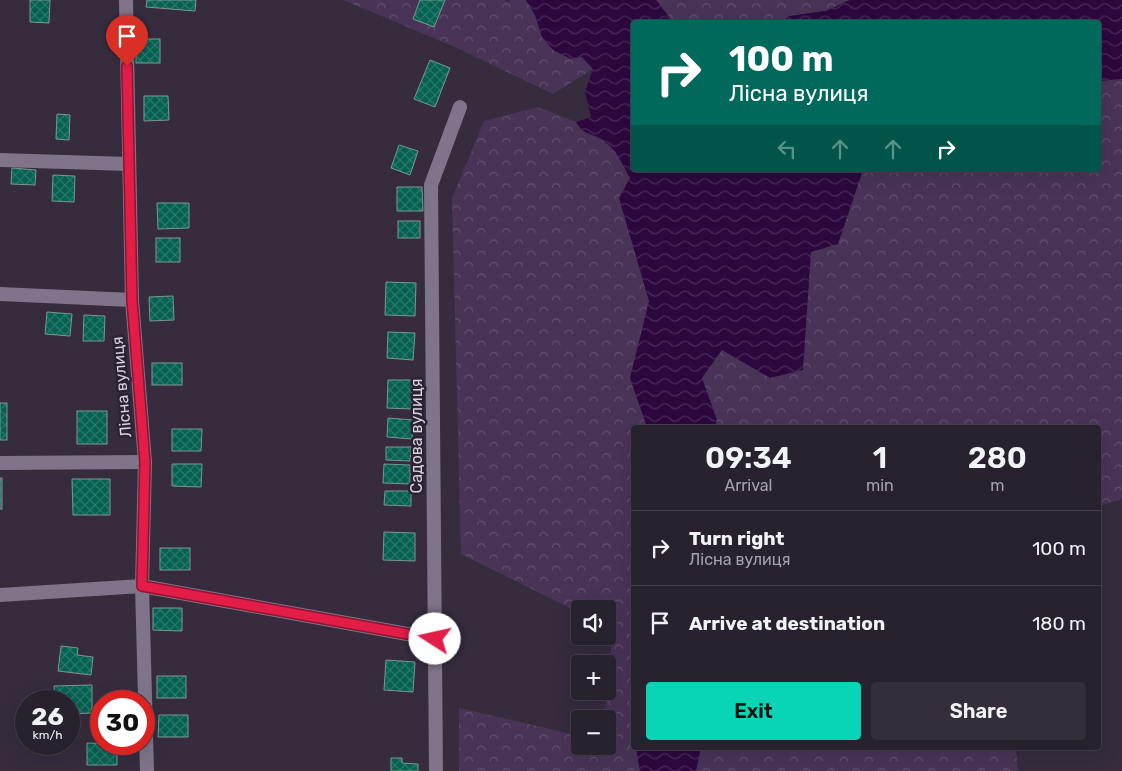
<!DOCTYPE html>
<html lang="en">
<head>
<meta charset="utf-8">
<style>
  body { margin:0; font-family:Rubik,sans-serif; background:#342e3a; color:#f1f3f6; height:100vh; display:flex; flex-direction:column; font-size:19px; white-space:nowrap }
  * { box-sizing:border-box; margin:0 }
  p { font-size:16px; color:#a5a3aa }
  .icon { flex:none; width:28px; height:28px; fill:none; stroke:currentColor; stroke-width:2; stroke-linecap:round; stroke-linejoin:round }
  .map { position:relative; flex:1; overflow:hidden }
  .sheet { position:absolute; left:631px; top:425px; width:470px; height:325px; display:flex; flex-direction:column; background:#28212e; border-radius:5px; box-shadow:0 5px 20px #0002,0 0 0 1px #443e4a }
  .sheet>* { flex:none }
  .hud { position:absolute; left:631px; top:20px; width:470px; height:152px; border-radius:5px; box-shadow:0 5px 20px #0002,0 0 0 1px #443e4a; background:#00695c; color:#fff; overflow:hidden }
  .controls { position:absolute; left:571px; top:600px; display:grid; gap:10px }
  .controls a { display:grid; place-items:center; width:45px; height:45px; border-radius:5px; background:#28212e; box-shadow:0 5px 20px #0002,0 0 0 1px #443e4a; font-size:25px }
  .speed { position:absolute; left:15px; top:690px; display:flex; gap:10px; font-size:25px; font-weight:700; text-align:center }
  .speed>* { display:grid; place-content:center; width:65px; height:65px; border-radius:50%; background:#28212e; box-shadow:0 5px 20px #0002,0 0 0 1px #443e4a; line-height:1 }
  .speed small { font-size:12px; font-weight:400 }
  .speed .limit { border:8px solid #d22; background:#fff; color:#111 }
  .pin { position:absolute; display:grid; place-items:center; width:42px; height:42px; color:#fff; margin:-51px -21px; border-radius:50% 50% 50% 0; rotate:-45deg; box-shadow:0 0 5px #0007 }
  .pin .icon { rotate:45deg }
  .me { position:absolute; width:55px; margin:-28px; rotate:280deg; stroke-linejoin:round; filter:drop-shadow(0 0 4px #0008) }
  .turn { display:flex; align-items:center; gap:18px; height:105px; padding:0 15px; font-size:22px }
  .turn .icon { width:65px; height:65px; stroke-width:2.5 }
  .turn b { display:block; font-size:35px; line-height:42px }
  .lanes { display:flex; align-items:center; height:48px; padding:0 15px; background:#0003; justify-content:center; gap:25px; direction:ltr }
  .lanes .off { opacity:.35 }
  .eta { display:flex; justify-content:space-evenly; align-items:center; height:85px; text-align:center }
  .eta b { font-size:30px; font-weight:600; line-height:35px }
  .action { display:flex; gap:10px; margin-top:auto; padding:10px 15px }
  .action a { flex:1; height:58px; border-radius:5px; background:#07d5b6; color:#111; font-size:20px; font-weight:600; line-height:58px; text-align:center }
  .action a+a { background:#342e3a; color:#f1f3f6 }
  ul { padding:0; list-style:none }
  li { display:flex; align-items:center; gap:15px; height:75px; padding:0 15px; border-top:1px solid #443e4a }
  li div { flex:1 }
  li b { display:block; font-size:19px }
  li em { font-style:normal }
  .map>svg:first-child { display:block }
  .forest { fill:url(#forest-crowns) }
  .water { fill:url(#water-waves) }
  .building { fill:url(#building-cross-hatch); stroke:#7a9790 }
  .lines { fill:none; stroke-linecap:round; stroke-linejoin:round }
  .minor { stroke:#7f7489; stroke-width:14 }
  .tertiary { stroke:#7f7489; stroke-width:14 }
  .route-casing { stroke:#92132f; stroke-width:12 }
  .route { stroke:#e11d48; stroke-width:9 }
  .labels { text-anchor:middle; stroke-width:5; stroke-linejoin:round; paint-order:stroke }
  .street-label { font-size:16px; fill:#d8d2dd; stroke:#2c2234 }
</style>
</head>
<body>
<div class="map">
<svg width="1122" height="771" viewBox="0 0 1122 771">
  <defs>
    <pattern id="forest-crowns" width="20" height="18" patternUnits="userSpaceOnUse" patternTransform="scale(1.25)"><rect width="20" height="18" fill="#493458"/><path d="M2 6a3 3 0 1 1 6 0M12 15a3 3 0 1 1 6 0" fill="none" stroke="#625070"/></pattern>
    <pattern id="water-waves" width="16" height="10" patternUnits="userSpaceOnUse" patternTransform="scale(1.25)"><rect width="16" height="10" fill="#2c083f"/><path d="M0 5q4-4 8 0t8 0" fill="none" stroke="#4a2b5a"/></pattern>
    <pattern id="building-cross-hatch" width="8" height="8" patternUnits="userSpaceOnUse" patternTransform="scale(1.25)"><rect width="8" height="8" fill="#056152"/><path d="M0 0l8 8M0 8l8-8" fill="none" stroke="#29776a"/></pattern>
  </defs>
  <rect width="100%" height="100%" fill="#362c3e"/>
  <!-- forest -->
  <g class="forest">
    <path d="M 343,0 L 504,0 L 508,2 L 511,0 L 526,0 L 535,15 L 542,37 L 582,57 L 593,69 L 553,94 L 455,47 Z"/>
    <path d="M 656,0 L 849,0 L 826,11 L 789,16 L 782,22 L 673,22 Z"/>
    <path d="M 1122,39 L 1122,499 L 1099,506 L 1099,428 L 675,428 L 737,170 L 1099,170 L 1099,44 Z"/>
    <path d="M 538,107 L 576,122 L 582,131 L 602,140 L 618,154 L 630,178 L 619,198 L 649,301 L 630,378 L 647,427 L 634,428 L 634,748 L 1016,748 L 1018,771 L 459,771 L 459,708 L 580,736 L 580,746 L 608,746 L 608,719 L 600,719 L 611,692 L 611,628 L 608,627 L 608,609 L 580,609 L 580,613 L 461,554 L 452,198 L 484,121 Z"/>
  </g>
  <!-- water -->
  <g class="water">
    <path d="M 526,0 L 656,0 L 673,22 L 634,22 L 634,170 L 863,170 L 838,244 L 811,252 L 803,370 L 770,378 L 722,350 L 702,378 L 717,420 L 715,427 L 647,427 L 630,378 L 649,301 L 619,198 L 630,178 C 622,164 616,148 602,139 C 589,132 585,136 576,122 L 591,117 L 585,92 L 593,69 L 582,57 L 571,59 L 553,50 L 542,37 L 535,15 Z"/>
    <path d="M 850,0 L 1122,0 L 1122,79 L 1099,81 L 1099,22 L 782,22 L 789,16 L 826,11 Z"/>
    <path d="M 636,748 L 701,748 L 696,771 L 640,771 Z"/>
  </g>
  <!-- building -->
  <g class="building">
    <path d="M 30,0 L 50,0 L 49,23 L 30,22 Z"/>
    <path d="M 147,0 L 196,0 L 195,11 L 146,7 Z"/>
    <path d="M 420,0 L 445,0 L 434,27 L 413,19 Z"/>
    <rect x="136" y="39" width="24" height="24"/>
    <path d="M 430,60 L 450,68 L 435,107 L 414,99 Z"/>
    <path d="M 144,96 L 168,96 L 169,120 L 144,121 Z"/>
    <path d="M 57,114 L 70,115 L 69,140 L 56,139 Z"/>
    <path d="M 399,145 L 418,151 L 410,175 L 391,168 Z"/>
    <path d="M 12,168 L 36,170 L 35,185 L 11,184 Z"/>
    <path d="M 53,175 L 75,176 L 74,202 L 52,201 Z"/>
    <path d="M 397,187 L 422,187 L 423,211 L 397,211 Z"/>
    <path d="M 157,203 L 189,203 L 189,228 L 158,229 Z"/>
    <rect x="398" y="221" width="22" height="17"/>
    <rect x="156" y="238" width="24" height="24"/>
    <path d="M 386,282 L 416,283 L 415,316 L 385,315 Z"/>
    <path d="M 173,296 L 174,320 L 150,321 L 149,297 Z"/>
    <path d="M 47,312 L 72,314 L 70,336 L 45,334 Z"/>
    <path d="M 84,315 L 105,316 L 104,341 L 83,341 Z"/>
    <path d="M 388,332 L 415,333 L 413,360 L 387,358 Z"/>
    <rect x="152" y="363" width="30" height="22"/>
    <path d="M 388,380 L 412,380 L 411,409 L 387,408 Z"/>
    <rect x="0" y="403" width="7" height="37"/>
    <rect x="77" y="411" width="30" height="33"/>
    <path d="M 388,418 L 413,420 L 412,439 L 387,437 Z"/>
    <path d="M 172,429 L 202,429 L 201,451 L 172,451 Z"/>
    <path d="M 386,447 L 411,447 L 410,461 L 386,460 Z"/>
    <path d="M 172,464 L 202,464 L 201,487 L 172,486 Z"/>
    <path d="M 384,464 L 410,465 L 410,484 L 383,483 Z"/>
    <rect x="0" y="478" width="2" height="31"/>
    <path d="M 72,479 L 110,479 L 110,515 L 73,515 Z"/>
    <path d="M 385,491 L 411,491 L 411,506 L 384,505 Z"/>
    <path d="M 384,532 L 415,533 L 415,561 L 383,560 Z"/>
    <rect x="160" y="548" width="30" height="22"/>
    <path d="M 153,608 L 182,608 L 182,631 L 153,630 Z"/>
    <path d="M 61,646 L 78,648 L 77,655 L 93,657 L 91,675 L 58,671 Z"/>
    <path d="M 386,660 L 415,662 L 413,692 L 384,690 Z"/>
    <rect x="157" y="676" width="29" height="22"/>
    <path d="M 92,685 L 92,713 L 69,714 L 69,701 L 55,701 L 54,686 Z"/>
    <path d="M 159,715 L 188,715 L 188,737 L 158,737 Z"/>
    <path d="M 87,743 L 117,744 L 117,765 L 87,765 Z"/>
    <path d="M 391,758 L 402,758 L 402,763 L 418,764 L 418,771 L 391,771 Z"/>
  </g>
  <g class="lines">
    <!-- minor -->
    <g class="minor">
      <path d="M 0,160 L 129,164"/>
      <path d="M 0,294 L 132,300"/>
      <path d="M 0,463 L 145,462"/>
      <path d="M 0,595 L 142,586 L 435,639"/>
      <path d="M 436,771 L 431,185 L 460,107"/>
    </g>
    <!-- tertiary -->
    <path class="tertiary" d="M 126,0 L 132,300 L 145,462 L 142,586 L 147,771"/>
  </g>
  <g class="lines">
    <!-- route casing -->
    <g class="route-casing">
      <path id="route" d="M 127,66 L 132,300 L 145,462 L 142,586 L 435,639"/>
    </g>
    <!-- route -->
    <use href="#route" class="route"/>
  </g>
  <g class="labels">
    <!-- street labels -->
    <g class="street-label">
      <text transform="translate(121 387) rotate(-95)" y="6">Лісна вулиця</text>
      <text transform="translate(416 436) rotate(-90)" y="6">Садова вулиця</text>
    </g>
  </g>
</svg>
<div class="controls">
<a><svg class="icon" aria-label="sound" viewBox="0 0 24 24"><path d="M4 9h4l5-4v14l-5-4H4zM17 9q2 3 0 6"/></svg></a>
<a>+</a>
<a>−</a>
</div>
<div class="speed"><div>26<small>km/h</small></div><div class="limit">30</div></div>
<div class="pin" style="left:127px;top:66px;background:#d93025"><svg class="icon" aria-label="arrive" viewBox="0 0 24 24"><path d="M6 21V4h12l-3 4 3 4H6"/></svg></div>
<svg class="me" style="left:435px;top:639px" viewBox="-20 -20 40 40"><circle r="19" fill="#fff"/><path d="M0-13L10 11 0 6-10 11z" fill="#e11d48"/></svg>
<div class="hud">
<div class="turn"><svg class="icon" aria-label="right" viewBox="0 0 24 24"><path d="M7 20v-9h11M14 6l5 5-5 5"/></svg><div><b>100 m</b>Лісна вулиця</div></div>
<div class="lanes"><svg class="icon off" aria-label="left" viewBox="0 0 24 24"><path d="M17 20v-9H6M10 6l-5 5 5 5"/></svg><svg class="icon off" aria-label="ahead" viewBox="0 0 24 24"><path d="M12 20V5M6 11l6-6 6 6"/></svg><svg class="icon off" aria-label="ahead" viewBox="0 0 24 24"><path d="M12 20V5M6 11l6-6 6 6"/></svg><svg class="icon" aria-label="right" viewBox="0 0 24 24"><path d="M7 20v-9h11M14 6l5 5-5 5"/></svg></div>
</div>
<section class="sheet">
<div class="eta">
<div><b>09:34</b><p>Arrival</p></div>
<div><b>1</b><p>min</p></div>
<div><b>280</b><p>m</p></div>
</div>
<ul>
<li><svg class="icon" aria-label="right" viewBox="0 0 24 24"><path d="M7 20v-9h11M14 6l5 5-5 5"/></svg><div><b>Turn right</b><p>Лісна вулиця</p></div><em>100 m</em></li>
<li><svg class="icon" aria-label="arrive" viewBox="0 0 24 24"><path d="M6 21V4h12l-3 4 3 4H6"/></svg><div><b>Arrive at destination</b></div><em>180 m</em></li>
</ul>
<div class="action"><a>Exit</a><a>Share</a></div>
</section>
</div>
</body>
</html>
